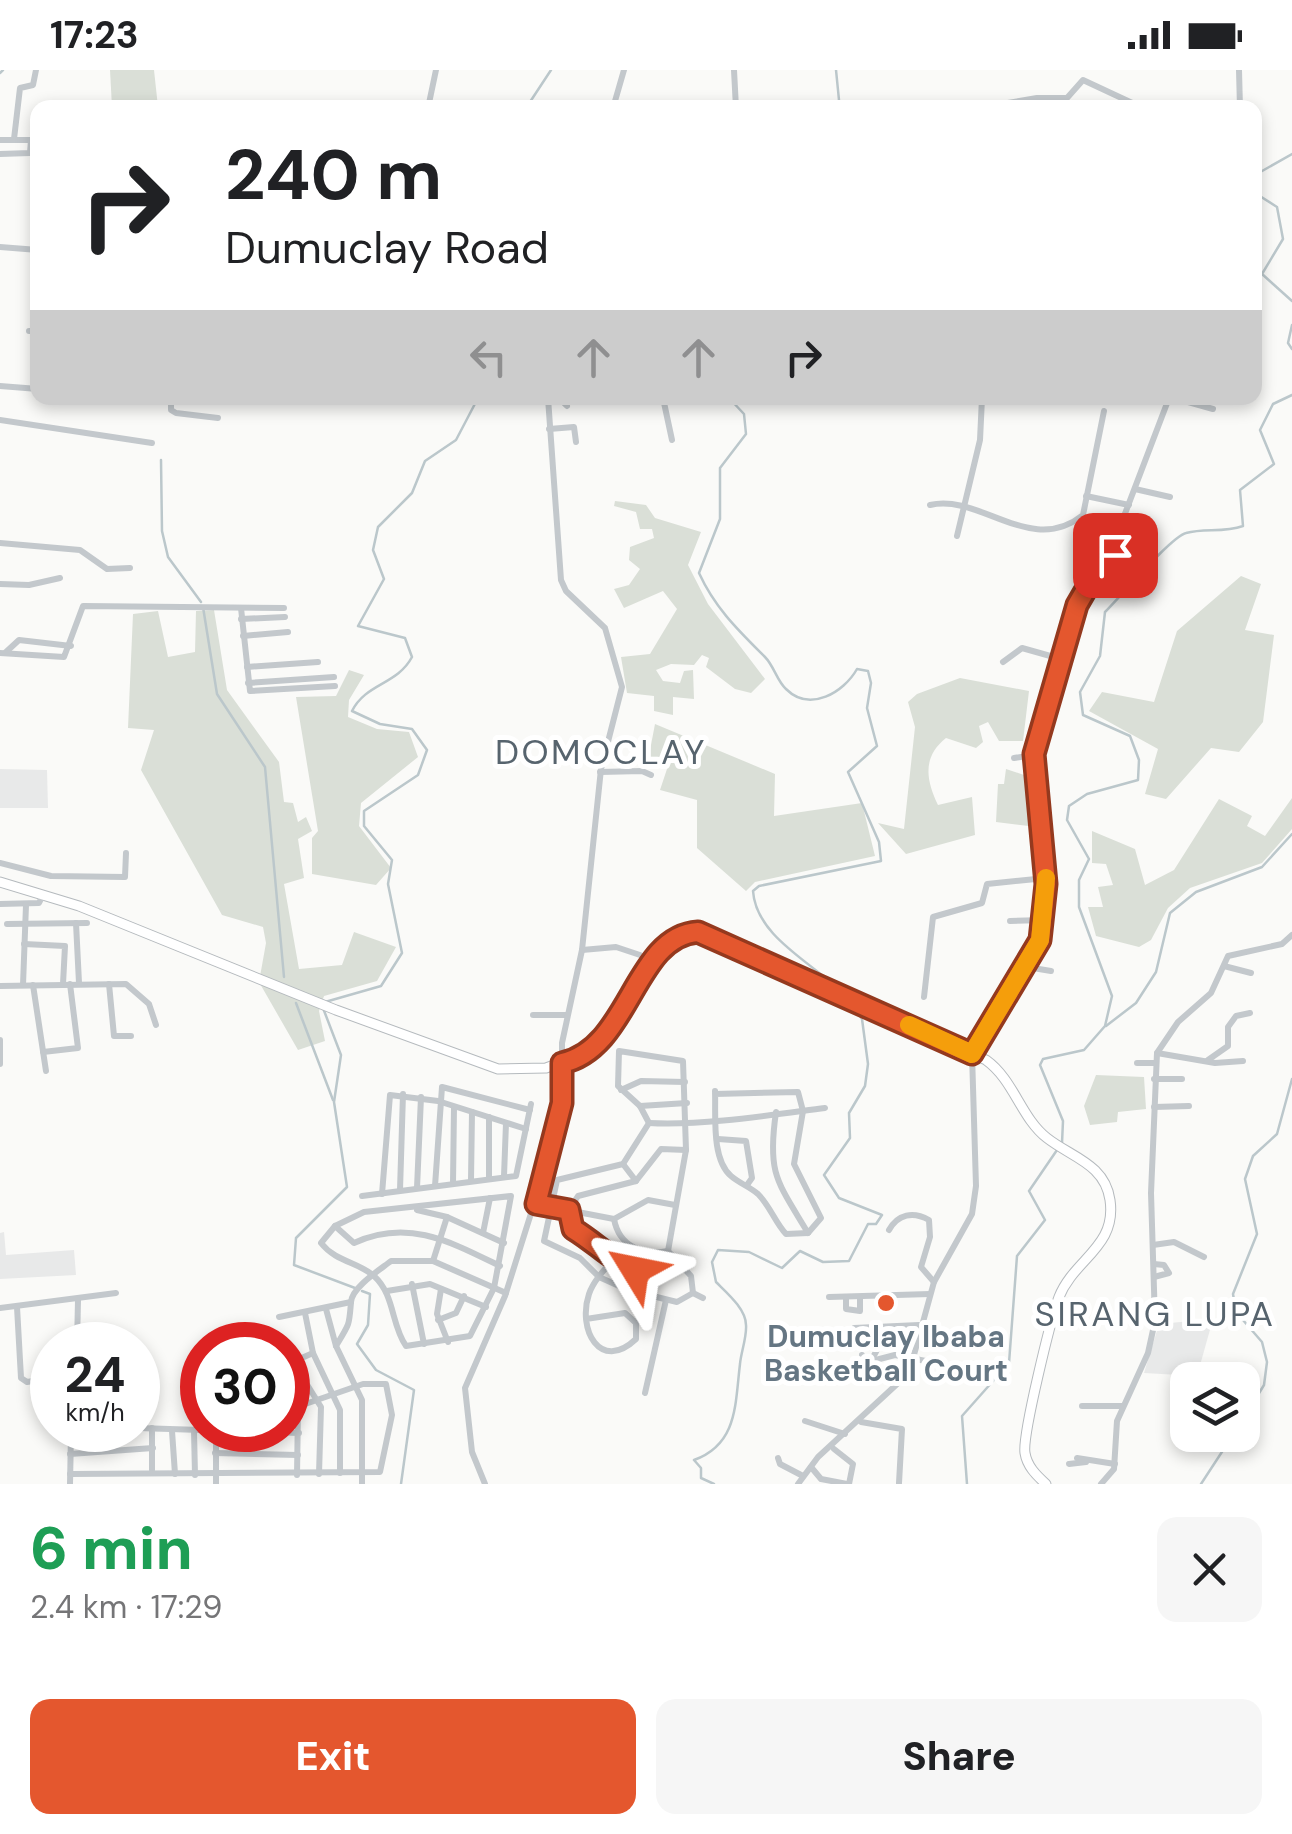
<!DOCTYPE html>
<html lang="en">
<head>
<meta charset="utf-8">
<style>
  body { margin:0; font-family:"DM Sans",sans-serif; background:#f6f6f6; color:#202124; height:100vh; display:flex; flex-direction:column; font-size:38px; white-space:nowrap }
  * { box-sizing:border-box; margin:0 }
  p { font-size:32px; color:#757577 }
  .icon { flex:none; width:55px; height:55px; fill:none; stroke:currentColor; stroke-width:2; stroke-linecap:round; stroke-linejoin:round }
  .map { position:relative; height:1414px; overflow:hidden }
  .drawer { display:flex; flex-direction:column; background:#fff; flex:1 }
  .drawer>* { flex:none }
  .hud { position:absolute; left:30px; top:30px; width:1232px; height:305px; border-radius:20px; box-shadow:0 5px 15px #0003; background:#fff; color:#202124; overflow:hidden }
  .controls { position:absolute; left:1170px; top:1292px; display:grid; gap:20px }
  .controls a { display:grid; place-items:center; width:90px; height:90px; border-radius:20px; background:#fff; box-shadow:0 5px 15px #0003; font-size:50px }
  .speed { position:absolute; left:30px; top:1252px; display:flex; gap:20px; font-size:50px; font-weight:700; text-align:center }
  .speed>* { display:grid; place-content:center; width:130px; height:130px; border-radius:50%; background:#fff; box-shadow:0 5px 15px #0003; line-height:1 }
  .speed small { font-size:25px; font-weight:400 }
  .speed .limit { border:15px solid #d22; background:#fff; color:#111 }
  .pin { position:absolute; display:grid; place-items:center; width:85px; height:85px; color:#fff; margin:-42px; border-radius:20px; box-shadow:0 5px 15px #0006 }
  .me { position:absolute; width:110px; margin:-55px; rotate:305deg; stroke-linejoin:round; filter:drop-shadow(0 0 8px #0008) }
  .turn { display:flex; align-items:center; gap:35px; height:210px; padding:0 30px; font-size:45px }
  .turn .icon { width:130px; height:130px; stroke-width:2.5 }
  .turn b { display:block; font-size:70px; line-height:85px }
  .lanes { display:flex; align-items:center; height:95px; padding:0 30px; background:#0003; justify-content:center; gap:50px; direction:ltr }
  .lanes .off { opacity:.35 }
  .round { display:grid; place-items:center; flex:none; width:105px; height:105px; border-radius:20px; background:#f6f6f6 }
  .headline { display:flex; align-items:center; justify-content:space-between; height:170px; padding:0 30px }
  h1 { font-size:60px; font-weight:800; line-height:75px; color:#1e9e55 }
  .cta { display:flex; gap:20px; margin-top:auto; padding:20px 30px }
  .cta a { flex:1; height:115px; border-radius:20px; background:#e4572e; color:#fff; font-size:40px; font-weight:800; line-height:115px; text-align:center }
  .cta a+a { background:#f6f6f6; color:#202124 }
  .status { display:flex; justify-content:space-between; align-items:center; height:70px; padding:0 50px; background:#fff; direction:ltr }
  .status svg { height:28px; fill:currentColor }
  .map>svg:first-child { display:block }
  .built { fill:#e8e9e9 }
  .green { fill:#dadfd7 }
  .lines { fill:none; stroke-linecap:round; stroke-linejoin:round }
  .stream { stroke:#bbc7cb; stroke-width:2.5 }
  .major-casing { stroke:#b5babe; stroke-width:11 }
  .minor { stroke:#c3c8cc; stroke-width:6 }
  .major { stroke:#fff; stroke-width:9 }
  .route-casing { stroke:#94391e; stroke-width:25 }
  .route { stroke:#e4572e; stroke-width:18 }
  .slow { stroke:#f59e0b; stroke-width:18 }
  .poi-dot { fill:#e4572e; stroke:#fff; stroke-width:4 }
  .labels { text-anchor:middle; stroke-width:10; stroke-linejoin:round; paint-order:stroke }
  .poi-label { font-size:30px; font-weight:bold; fill:#657683; stroke:#fff }
  .quarter-label { font-size:35px; letter-spacing:2.5px; fill:#57646e; stroke:#fff }
</style>
</head>
<body>
<div class="status"><b>17:23</b><svg viewBox="0 0 49 12"><path d="M0 12V9h3v3zM5 12V6h3v6zM10 12V3h3v9zM15 12V0h3v12zM26 1h20v11H26zM47 4h2v5h-2z"/></svg></div>
<div class="map">
<svg width="1292" height="1414" viewBox="0 0 1292 1414">
  <rect width="100%" height="100%" fill="#fafaf8"/>
  <!-- built -->
  <g class="built">
    <path d="M 0,699 L 47,700 L 48,738 L 0,738 Z"/>
    <path d="M 4,1162 L 6,1185 L 74,1180 L 76,1205 L 0,1209 L 0,1163 Z"/>
    <path d="M 1213,1249 L 1197,1306 L 1144,1303 L 1159,1254 Z"/>
  </g>
  <!-- green -->
  <g class="green">
    <path d="M 110,0 L 154,0 L 158,37 L 112,37 Z"/>
    <path d="M 615,431 L 646,435 L 655,448 L 701,462 L 688,495 L 708,534 L 765,609 L 751,623 L 735,619 L 706,597 L 709,588 L 702,585 L 694,595 L 671,594 L 656,600 L 663,611 L 680,613 L 684,601 L 693,600 L 694,629 L 673,627 L 673,645 L 654,641 L 654,626 L 627,623 L 621,587 L 650,584 L 677,539 L 663,521 L 624,538 L 614,519 L 629,515 L 640,499 L 629,490 L 630,477 L 654,468 L 652,459 L 640,459 L 636,442 L 614,436 Z"/>
    <path d="M 1241,506 L 1261,514 L 1245,560 L 1274,565 L 1263,652 L 1239,682 L 1211,678 L 1166,729 L 1145,724 L 1158,679 L 1089,641 L 1102,622 L 1154,632 L 1177,561 Z"/>
    <path d="M 214,540 L 227,620 L 279,692 L 284,732 L 293,733 L 298,752 L 306,747 L 312,761 L 298,769 L 304,808 L 284,814 L 299,899 L 342,895 L 354,862 L 396,877 L 377,911 L 324,926 L 319,941 L 325,971 L 298,980 L 259,912 L 266,873 L 263,857 L 222,845 L 141,700 L 154,660 L 128,658 L 133,544 L 158,541 L 168,587 L 195,582 L 196,541 Z"/>
    <path d="M 349,600 L 364,605 L 349,630 L 348,647 L 377,659 L 409,662 L 418,687 L 361,733 L 359,756 L 391,798 L 376,815 L 312,804 L 312,768 L 318,761 L 296,627 L 336,626 Z"/>
    <path d="M 960,608 L 1029,621 L 1023,671 L 999,671 L 988,652 L 979,656 L 983,672 L 976,678 L 946,668 C 922,687 926,710 938,735 L 972,727 L 975,765 L 906,784 L 878,753 L 904,759 L 915,657 L 908,632 L 917,624 Z"/>
    <path d="M 655,654 L 775,704 L 774,746 L 862,733 L 875,786 L 755,812 L 746,821 L 697,778 L 697,730 L 660,720 L 668,696 L 647,696 Z"/>
    <path d="M 1006,699 L 1027,706 L 1037,757 L 996,752 L 998,714 L 1004,714 Z"/>
    <path d="M 1292,728 L 1292,759 L 1262,793 L 1190,818 L 1168,838 L 1151,870 L 1139,877 L 1096,866 L 1088,837 L 1103,837 L 1098,817 L 1113,815 L 1106,794 L 1092,793 L 1092,761 L 1135,779 L 1145,815 L 1174,800 L 1219,729 L 1252,746 L 1247,756 L 1265,766 Z"/>
    <path d="M 1096,1005 L 1144,1007 L 1146,1039 L 1118,1042 L 1117,1052 L 1090,1055 L 1084,1036 Z"/>
  </g>
  <g class="lines">
    <!-- stream -->
    <g class="stream">
      <path d="M 0,3 L 3,0"/>
      <path d="M 526,38 L 551,0"/>
      <path d="M 833,38 L 839,30 L 836,0"/>
      <path d="M 1255,105 L 1292,84"/>
      <path d="M 1255,123 L 1277,137 L 1283,169 L 1262,204 L 1292,231"/>
      <path d="M 1292,255 L 1288,273 L 1292,279"/>
      <path d="M 729,328 L 744,344 L 746,364 L 720,398 L 720,449 L 699,503 C 715,538 738,560 765,587 C 774,596 777,611 786,619 C 810,643 844,622 857,599 L 868,601 L 871,613 L 867,638 L 877,676 L 848,702 L 879,772 L 881,791 L 759,816 L 753,821 C 756,866 811,892 842,922"/>
      <path d="M 161,390 L 162,461 L 168,487 L 201,532"/>
      <path d="M 203,537 L 217,624 L 265,697 L 284,907"/>
      <path d="M 325,932 L 381,916 L 402,883 L 388,814 L 392,790 L 364,756 L 364,741 L 418,705 L 427,680 L 412,659 L 380,654 L 352,641 C 366,613 397,615 412,587 L 405,568 L 358,556 L 384,509 L 373,480 L 378,457 L 412,423 L 425,391 L 456,370 L 478,328"/>
      <path d="M 296,933 L 333,1030"/>
      <path d="M 323,938 L 341,985 L 334,1032 L 347,1117 L 296,1168 L 294,1195 L 355,1218"/>
      <path d="M 1106,956 L 1136,933 L 1156,902 L 1170,843 L 1196,822 L 1262,797 L 1292,764"/>
      <path d="M 1062,1073 L 1063,1051 L 1040,995 L 1043,989 L 1084,980 L 1105,956 L 1112,926 L 1079,837 L 1079,810 L 1089,789 L 1067,750 L 1069,736 L 1087,724 L 1138,710 L 1139,690 L 1130,666 L 1083,645 L 1080,622 L 1100,586 L 1105,542 C 1120,527 1172,466 1186,463 C 1205,458 1223,463 1243,456 L 1240,420 L 1274,394 L 1260,360 L 1273,334 L 1292,325"/>
      <path d="M 362,1221 L 370,1224 L 368,1255 L 357,1274 L 376,1300 L 414,1320 L 401,1414"/>
      <path d="M 1242,1351 L 1264,1315 L 1267,1292 L 1262,1272 L 1236,1242 L 1233,1224 L 1257,1164 L 1245,1109 L 1253,1086 L 1277,1064 L 1292,1009"/>
      <path d="M 714,1414 L 701,1408 L 701,1398 L 694,1390 C 738,1374 735,1334 740,1294 C 741,1282 747,1267 746,1255 C 746,1239 727,1223 716,1212 L 712,1192 L 718,1180 L 749,1182 L 782,1198 L 800,1181 L 823,1192 L 849,1191 L 868,1154 L 876,1154 L 882,1145 L 839,1128 L 824,1105 L 850,1068 L 849,1043 L 865,1016 L 868,994 L 862,949 L 853,936"/>
      <path d="M 967,1414 L 962,1346 L 1009,1293 L 1017,1186 L 1045,1150 L 1029,1121 L 1057,1080"/>
      <path d="M 1201,1414 L 1233,1365"/>
    </g>
    <!-- major casing -->
    <g class="major-casing">
      <path id="major" d="M 0,812 L 79,836 L 336,940 L 498,999 L 546,998 L 589,982 L 606,965 L 662,878 L 679,865 L 698,862 L 986,990 C 1014,1010 1021,1048 1047,1068 C 1071,1087 1105,1094 1110,1130 C 1117,1177 1074,1189 1059,1227 C 1051,1248 1022,1366 1025,1383 C 1027,1396 1036,1405 1046,1414"/>
    </g>
    <!-- minor -->
    <g class="minor">
      <path d="M 734,0 L 736,38"/>
      <path d="M 1239,0 L 1240,38"/>
      <path d="M 428,38 L 436,0"/>
      <path d="M 613,38 L 624,0"/>
      <path d="M 977,38 L 1037,28 L 1067,28 L 1083,10 L 1143,38"/>
      <path d="M 14,69 L 20,18 L 33,15 L 36,0"/>
      <path d="M 0,70 L 38,70"/>
      <path d="M 0,84 L 30,83 L 31,70"/>
      <path d="M 0,177 L 38,180"/>
      <path d="M 29,261 L 38,261"/>
      <path d="M 0,316 L 38,319"/>
      <path d="M 171,328 L 171,340 L 176,343 L 218,348"/>
      <path d="M 663,328 L 672,370"/>
      <path d="M 1174,328 L 1213,339"/>
      <path d="M 548,331 L 562,331 L 567,336"/>
      <path d="M 562,331 L 597,328"/>
      <path d="M 0,350 L 152,373"/>
      <path d="M 549,359 L 574,357 L 576,372"/>
      <path d="M 1135,419 L 1170,427"/>
      <path d="M 1086,426 L 1129,435"/>
      <path d="M 930,435 C 980,423 1031,487 1083,445 L 1104,341"/>
      <path d="M 957,466 L 980,370 L 982,328"/>
      <path d="M 0,473 L 80,480 L 107,499 L 130,498"/>
      <path d="M 1110,478 L 1128,490"/>
      <path d="M 0,514 L 29,515 L 60,508"/>
      <path d="M 241,538 L 250,621 L 335,616"/>
      <path d="M 241,549 L 285,547"/>
      <path d="M 243,566 L 288,562"/>
      <path d="M 6,582 L 19,570 L 71,576"/>
      <path d="M 0,583 L 64,587 L 83,536 L 284,538"/>
      <path d="M 1003,592 L 1022,578 L 1061,589"/>
      <path d="M 247,597 L 318,592"/>
      <path d="M 248,613 L 334,607"/>
      <path d="M 1014,688 L 1034,685"/>
      <path d="M 600,702 L 642,701 L 651,705"/>
      <path d="M 0,793 L 51,806 L 125,807 L 126,783"/>
      <path d="M 0,834 L 39,833 L 43,825"/>
      <path d="M 1010,851 L 1045,850"/>
      <path d="M 76,853 L 79,913"/>
      <path d="M 7,854 L 87,853"/>
      <path d="M 24,874 L 65,876 L 63,914"/>
      <path d="M 582,880 L 616,877 L 640,885"/>
      <path d="M 1224,896 L 1251,903"/>
      <path d="M 1027,897 L 1051,901"/>
      <path d="M 109,914 L 114,966 L 131,966"/>
      <path d="M 23,915 L 26,835"/>
      <path d="M 33,915 L 46,1001"/>
      <path d="M 0,916 L 126,914 L 149,934 L 156,955"/>
      <path d="M 924,927 L 933,847 L 982,833 L 987,814 L 1046,808"/>
      <path d="M 533,945 L 567,945"/>
      <path d="M 0,970 L 0,994"/>
      <path d="M 43,982 L 78,978 L 70,914"/>
      <path d="M 1157,983 L 1215,993 L 1243,991"/>
      <path d="M 1208,990 L 1228,976 L 1228,957 L 1236,946 L 1250,943"/>
      <path d="M 1137,993 L 1156,993"/>
      <path d="M 1154,1009 L 1182,1009"/>
      <path d="M 621,1020 L 641,1011 L 685,1012"/>
      <path d="M 715,1021 C 716,1045 711,1089 731,1106 C 739,1113 750,1117 758,1124 C 770,1136 775,1152 786,1164 L 808,1163 L 821,1148 L 794,1094 L 803,1041 L 798,1022 L 715,1024"/>
      <path d="M 640,1036 L 687,1033"/>
      <path d="M 1154,1037 L 1189,1036"/>
      <path d="M 776,1042 C 767,1104 777,1111 808,1163"/>
      <path d="M 489,1047 L 489,1108"/>
      <path d="M 649,1053 L 640,1036 L 618,1016 L 619,981 L 683,991 L 686,1080 L 668,1181 L 691,1206 L 693,1223"/>
      <path d="M 649,1053 L 623,1094 L 557,1110 L 544,1171 L 580,1188 L 599,1207 L 628,1220 L 677,1232 L 693,1223"/>
      <path d="M 649,1053 C 701,1056 771,1045 825,1038"/>
      <path d="M 718,1069 L 746,1071 L 752,1108 L 747,1115"/>
      <path d="M 623,1094 L 636,1111"/>
      <path d="M 504,1106 L 506,1053"/>
      <path d="M 471,1110 L 472,1042"/>
      <path d="M 453,1113 L 454,1037"/>
      <path d="M 435,1116 L 442,1017 L 530,1040"/>
      <path d="M 417,1118 L 421,1027"/>
      <path d="M 400,1120 L 403,1024"/>
      <path d="M 382,1124 L 390,1025 L 438,1031 L 526,1059"/>
      <path d="M 362,1126 L 516,1106 L 531,1034"/>
      <path d="M 511,1126 L 494,1218 L 470,1266 L 406,1276 C 391,1255 395,1225 374,1206 C 358,1192 336,1192 321,1173 L 335,1156 L 364,1142 Z"/>
      <path d="M 536,1134 L 614,1149"/>
      <path d="M 417,1140 L 447,1147 L 504,1173"/>
      <path d="M 614,1149 C 619,1176 642,1186 668,1181"/>
      <path d="M 614,1149 L 648,1130 L 675,1135"/>
      <path d="M 335,1156 L 354,1173 C 408,1148 451,1172 500,1196"/>
      <path d="M 889,1160 C 898,1144 913,1141 929,1150 L 930,1167 L 921,1197 L 934,1212"/>
      <path d="M 483,1163 L 490,1128"/>
      <path d="M 1153,1175 L 1174,1172 L 1204,1187"/>
      <path d="M 433,1191 L 447,1147"/>
      <path d="M 1154,1194 L 1164,1195 L 1169,1203 L 1154,1207"/>
      <path d="M 679,1196 L 664,1206 C 613,1196 613,1183 573,1159 L 569,1140 L 578,1126 L 636,1111 L 661,1079 L 686,1080"/>
      <path d="M 412,1214 L 424,1274"/>
      <path d="M 441,1219 L 437,1244 L 448,1272"/>
      <path d="M 387,1221 L 430,1214 L 486,1237"/>
      <path d="M 693,1223 L 703,1228"/>
      <path d="M 829,1227 L 930,1224"/>
      <path d="M 846,1228 L 846,1239 L 860,1241 L 860,1228"/>
      <path d="M 17,1237 L 21,1308 L 27,1312 L 52,1308"/>
      <path d="M 0,1238 L 116,1223"/>
      <path d="M 326,1239 L 336,1276 L 362,1330 L 362,1414"/>
      <path d="M 305,1243 L 313,1283 L 340,1340 L 340,1403"/>
      <path d="M 279,1247 L 351,1232"/>
      <path d="M 586,1249 L 625,1243 L 636,1253 L 636,1269 C 600,1303 577,1259 589,1224 C 593,1212 603,1201 612,1191"/>
      <path d="M 438,1250 L 456,1243 L 464,1226"/>
      <path d="M 856,1269 L 849,1267 L 854,1258 L 919,1255"/>
      <path d="M 77,1275 L 78,1230"/>
      <path d="M 336,1276 C 350,1253 349,1256 351,1232 C 352,1217 381,1199 391,1191 L 433,1191 L 506,1223"/>
      <path d="M 862,1285 L 864,1293 L 895,1285 L 941,1294"/>
      <path d="M 871,1291 L 878,1278 L 875,1272"/>
      <path d="M 293,1292 L 321,1337 L 319,1404"/>
      <path d="M 288,1294 L 313,1283"/>
      <path d="M 288,1323 L 298,1339 L 297,1405"/>
      <path d="M 645,1323 L 666,1230"/>
      <path d="M 1082,1336 L 1123,1336"/>
      <path d="M 805,1351 L 845,1364"/>
      <path d="M 861,1352 L 902,1359 L 899,1413"/>
      <path d="M 138,1358 L 299,1363"/>
      <path d="M 152,1358 L 152,1400"/>
      <path d="M 172,1361 L 175,1404"/>
      <path d="M 194,1361 L 195,1405"/>
      <path d="M 216,1363 L 216,1414"/>
      <path d="M 834,1379 L 853,1394 L 849,1414"/>
      <path d="M 215,1383 L 298,1385"/>
      <path d="M 70,1384 L 153,1378"/>
      <path d="M 778,1388 L 780,1394 L 803,1406"/>
      <path d="M 1077,1388 L 1115,1394"/>
      <path d="M 1069,1394 L 1086,1392"/>
      <path d="M 811,1397 L 821,1409 L 847,1414"/>
      <path d="M 70,1404 L 380,1402 L 392,1345 L 386,1314 L 363,1314 L 288,1340"/>
      <path d="M 70,1414 L 71,1364 L 114,1360"/>
      <path d="M 485,1414 L 472,1382 L 465,1318 L 505,1226 L 556,1064 L 562,1033 L 562,973 L 582,880 L 601,699 L 622,617 L 605,558 L 566,521 L 561,510 L 548,328"/>
      <path d="M 798,1414 L 818,1387 L 909,1303 L 934,1212 L 972,1144 L 976,1116 L 972,984 L 983,959 L 1027,897 L 1045,850 L 1047,814 L 1034,710 L 1039,659 L 1077,535 L 1118,462 L 1169,328"/>
      <path d="M 1101,1414 L 1114,1399 L 1117,1351 L 1148,1283 L 1155,1251 L 1151,1123 L 1157,983 L 1178,952 L 1211,923 L 1228,886 L 1282,874 L 1292,865"/>
    </g>
    <!-- major -->
    <use href="#major" class="major"/>
  </g>
  <g class="lines">
    <!-- route casing -->
    <g class="route-casing">
      <path id="route" d="M 635,1200 C 611,1190 596,1173 573,1159 L 569,1140 L 536,1134 L 562,1033 L 562,993 C 630,979 634,866 698,862 L 972,984 L 1040,870 L 1046,814 L 1034,684 L 1077,535 L 1110,478 L 1115,485"/>
    </g>
    <!-- route -->
    <use href="#route" class="route"/>
    <!-- slow -->
    <path class="slow" d="M 909,955 L 972,984 L 1040,870 L 1046,808"/>
  </g>
  <!-- markers -->
  <circle class="poi-dot" cx="886" cy="1233" r="10"/>
  <g class="labels">
    <!-- poi labels -->
    <g class="poi-label">
      <text x="886" y="1277">Dumuclay Ibaba<tspan x="886" dy="34">Basketball Court</tspan></text>
    </g>
    <!-- quarter labels -->
    <g class="quarter-label">
      <text x="601" y="694">DOMOCLAY</text>
      <text x="1155" y="1256">SIRANG LUPA</text>
    </g>
  </g>
</svg>
<div class="controls">
<a><svg class="icon" aria-label="layers" viewBox="0 0 24 24"><path d="M12 4l9 5-9 5-9-5zM3 14l9 5 9-5"/></svg></a>
</div>
<div class="speed"><div>24<small>km/h</small></div><div class="limit">30</div></div>
<div class="pin" style="left:1115px;top:485px;background:#d93025"><svg class="icon" aria-label="arrive" viewBox="0 0 24 24"><path d="M6 21V4h12l-3 4 3 4H6"/></svg></div>
<svg class="me" style="left:635px;top:1200px" viewBox="-20 -20 40 40"><path d="M0-17L14 15 0 8-14 15z" fill="#e4572e" stroke="#fff" stroke-width="4"/></svg>
<div class="hud">
<div class="turn"><svg class="icon" aria-label="right" viewBox="0 0 24 24"><path d="M7 20v-9h11M14 6l5 5-5 5"/></svg><div><b>240 m</b>Dumuclay Road</div></div>
<div class="lanes"><svg class="icon off" aria-label="left" viewBox="0 0 24 24"><path d="M17 20v-9H6M10 6l-5 5 5 5"/></svg><svg class="icon off" aria-label="ahead" viewBox="0 0 24 24"><path d="M12 20V5M6 11l6-6 6 6"/></svg><svg class="icon off" aria-label="ahead" viewBox="0 0 24 24"><path d="M12 20V5M6 11l6-6 6 6"/></svg><svg class="icon" aria-label="right" viewBox="0 0 24 24"><path d="M7 20v-9h11M14 6l5 5-5 5"/></svg></div>
</div>
</div>
<section class="drawer">
<div class="headline"><div><h1>6 min</h1><p>2.4 km · 17:29</p></div><a class="round"><svg class="icon" aria-label="close" viewBox="0 0 24 24"><path d="M6 6l12 12M18 6L6 18"/></svg></a></div>
<div class="cta"><a>Exit</a><a>Share</a></div>
</section>
</body>
</html>
